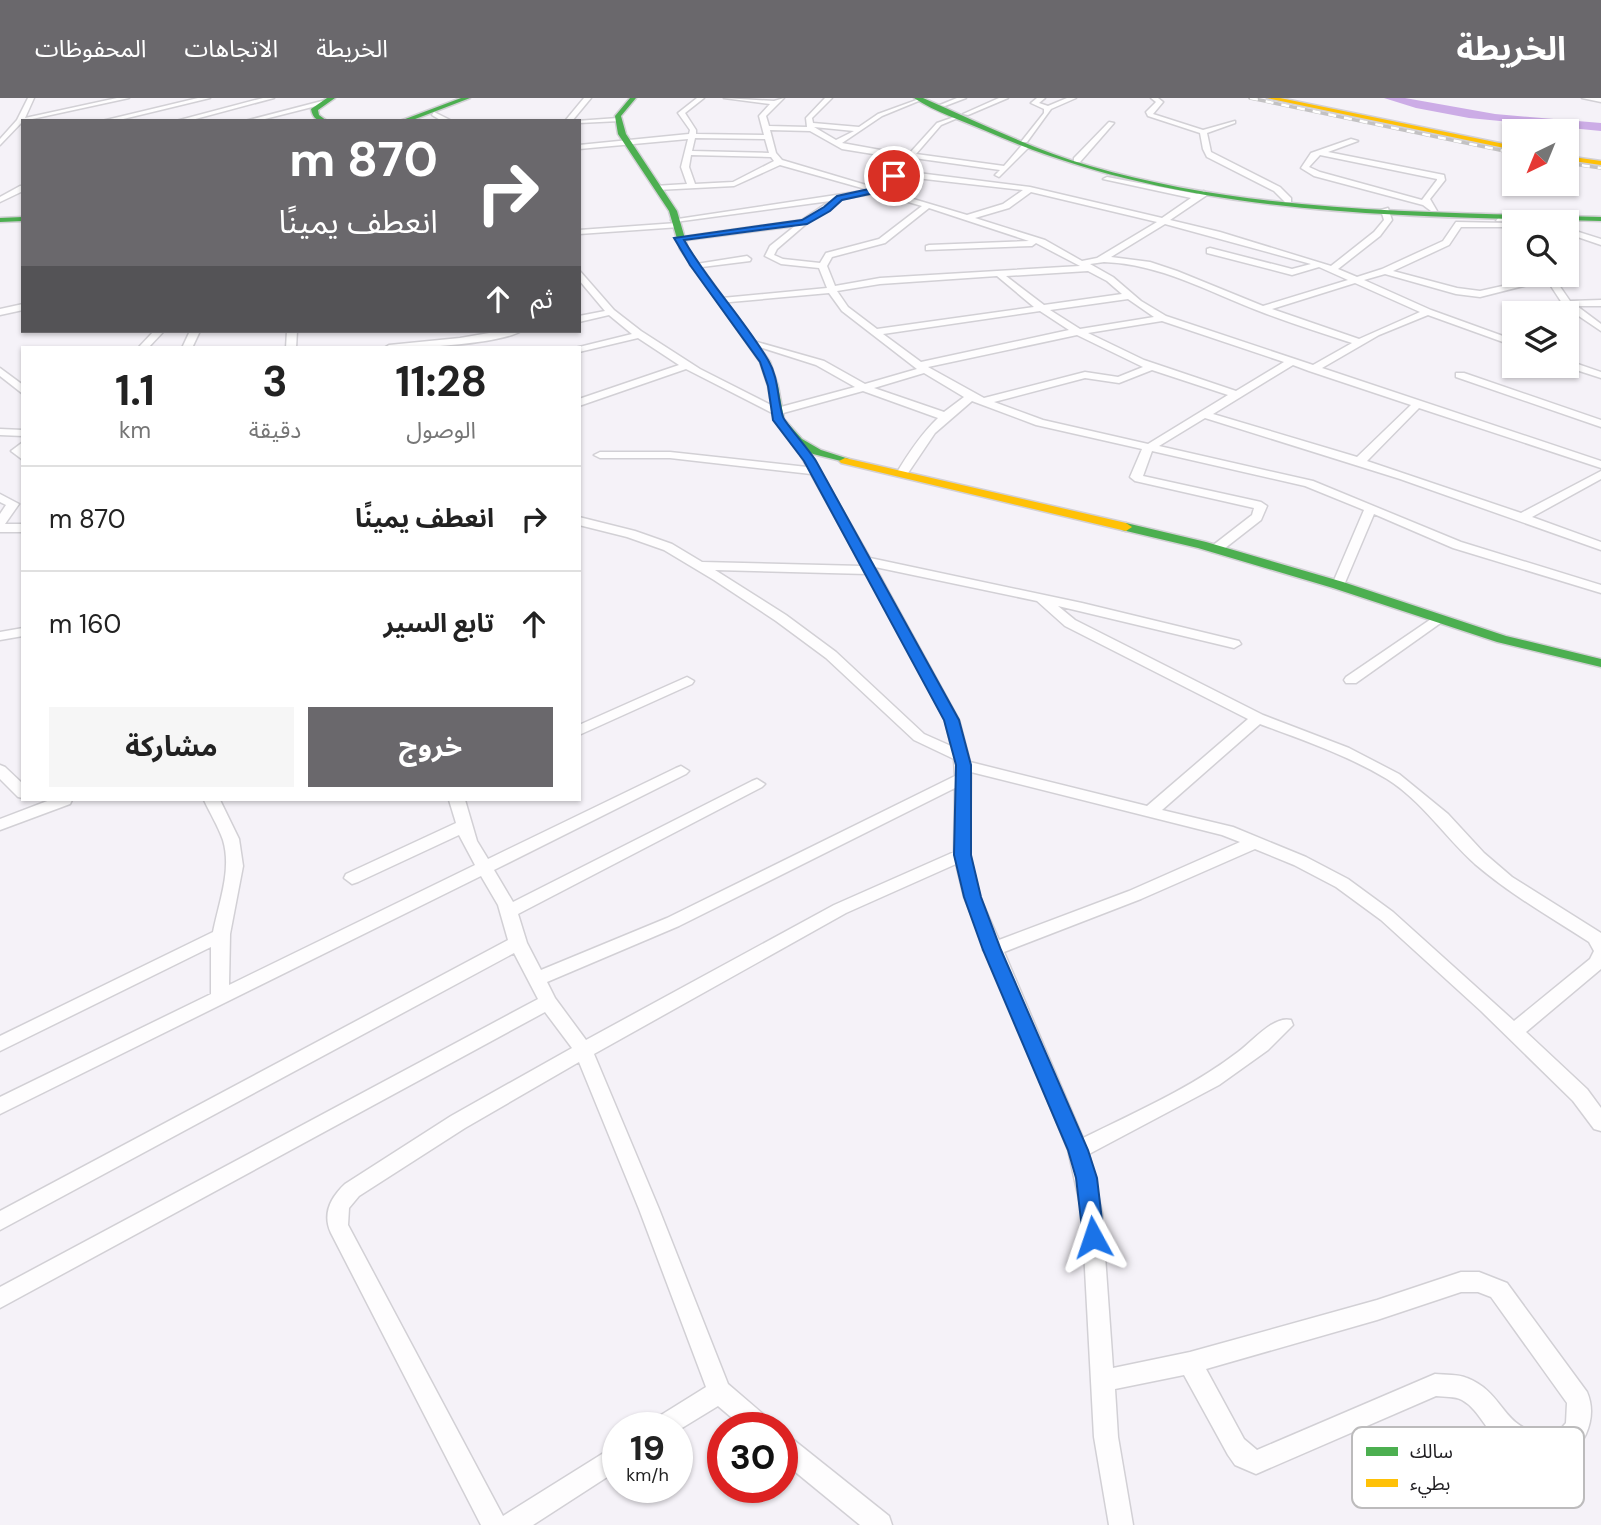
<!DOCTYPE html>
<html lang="ar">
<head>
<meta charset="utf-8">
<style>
  body { margin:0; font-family:"DM Sans","Noto Sans Arabic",sans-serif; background:#f6f6f6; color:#222; direction:rtl; height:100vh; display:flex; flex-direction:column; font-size:26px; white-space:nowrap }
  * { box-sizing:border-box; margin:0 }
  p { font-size:23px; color:#767676 }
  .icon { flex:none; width:38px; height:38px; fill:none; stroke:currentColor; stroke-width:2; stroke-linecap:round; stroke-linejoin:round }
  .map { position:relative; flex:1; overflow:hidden; direction:ltr }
  .side { position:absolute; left:21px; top:248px; width:560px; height:455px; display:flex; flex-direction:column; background:#fff; border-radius:0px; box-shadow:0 2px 5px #0004; direction:rtl }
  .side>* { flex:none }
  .guide { position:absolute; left:21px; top:21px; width:560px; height:214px; border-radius:0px; box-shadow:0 2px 5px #0004; direction:rtl; background:#6a686c; color:#fff; overflow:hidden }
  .needle { width:46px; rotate:223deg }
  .tools { position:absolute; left:1502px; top:21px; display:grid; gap:14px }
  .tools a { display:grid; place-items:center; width:77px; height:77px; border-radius:0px; background:#fff; box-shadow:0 2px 5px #0004; font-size:35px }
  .speed { position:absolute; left:602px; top:1314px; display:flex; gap:14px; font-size:35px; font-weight:700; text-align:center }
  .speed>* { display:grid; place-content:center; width:91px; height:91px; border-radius:50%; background:#fff; box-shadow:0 2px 5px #0004; line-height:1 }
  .speed small { font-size:18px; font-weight:400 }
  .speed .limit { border:10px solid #d22; background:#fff; color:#111 }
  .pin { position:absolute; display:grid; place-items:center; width:60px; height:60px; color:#fff; margin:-30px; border:4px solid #fff; border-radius:50%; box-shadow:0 2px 7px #0007 }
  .me { position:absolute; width:77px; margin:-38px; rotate:355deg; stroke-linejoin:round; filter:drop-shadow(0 0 5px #0008) }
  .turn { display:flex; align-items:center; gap:24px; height:147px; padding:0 28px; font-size:32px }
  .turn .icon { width:91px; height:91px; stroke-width:2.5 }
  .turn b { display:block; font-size:49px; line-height:60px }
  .then { display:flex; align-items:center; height:66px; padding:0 28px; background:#0003; gap:14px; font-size:26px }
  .eta { display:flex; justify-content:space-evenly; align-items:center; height:119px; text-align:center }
  .eta b { font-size:42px; font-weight:700; line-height:49px }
  .action { display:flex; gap:14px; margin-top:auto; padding:14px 28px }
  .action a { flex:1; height:80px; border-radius:0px; background:#6a686c; color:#fff; font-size:28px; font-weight:700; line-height:80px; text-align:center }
  .action a+a { background:#f6f6f6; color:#222 }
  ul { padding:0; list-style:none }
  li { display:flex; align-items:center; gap:21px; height:105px; padding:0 28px; border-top:2px solid #e0e0e0 }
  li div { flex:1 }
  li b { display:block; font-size:26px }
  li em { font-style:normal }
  header { display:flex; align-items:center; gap:42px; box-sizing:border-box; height:98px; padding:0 35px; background:#6a686c; color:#fff }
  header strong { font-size:33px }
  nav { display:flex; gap:38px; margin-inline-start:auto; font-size:24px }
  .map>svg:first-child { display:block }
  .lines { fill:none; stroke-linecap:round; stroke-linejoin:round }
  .river { fill:#ccace6; fill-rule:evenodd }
  .street-casing { stroke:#d2d0d5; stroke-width:3 }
  .fast-casing { stroke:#d2d0d5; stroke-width:3 }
  .slow-casing { stroke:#d2d0d5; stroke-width:3 }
  .street { fill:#fefdfe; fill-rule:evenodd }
  .fast { fill:#4caf50; fill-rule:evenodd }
  .slow { fill:#ffc107; fill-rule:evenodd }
  .rail-casing { stroke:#c3c2c3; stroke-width:3.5 }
  .rail { stroke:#fff; stroke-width:2.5; stroke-dasharray:8; stroke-linecap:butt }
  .route { fill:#1a73e8; stroke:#114b97; stroke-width:2 }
  .key { fill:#fff; stroke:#bcbbbc; stroke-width:2 }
  .key-label { font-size:19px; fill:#1f1d21 }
</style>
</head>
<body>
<header>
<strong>الخريطة</strong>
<nav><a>الخريطة</a><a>الاتجاهات</a><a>المحفوظات</a></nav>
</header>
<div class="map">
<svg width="1601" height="1427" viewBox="0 0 1601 1427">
  <rect width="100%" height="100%" fill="#f5f2f8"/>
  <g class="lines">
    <!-- river -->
    <path class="river" d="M 1384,0 L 1405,0 L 1495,16 L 1601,25 L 1601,33 L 1469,20 L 1416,10 Z"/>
    <!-- street casing -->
    <g class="street-casing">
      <g id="street">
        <path d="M 28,0 L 34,0 L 25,20 L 117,0 L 129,0 L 23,23 L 0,47 L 0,41 L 17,22 Z"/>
        <path d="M 198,0 L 210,0 L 115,23 L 102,23 Z"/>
        <path d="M 263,0 L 274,0 L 188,23 L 176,23 Z"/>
        <path d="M 584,0 L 591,0 L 572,23 L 565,23 Z"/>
        <path d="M 697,0 L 704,0 L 685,15 L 696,32 L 696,36 L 764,37 L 759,18 L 770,6 L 724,0 L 774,3 L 784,0 L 766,18 L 769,28 L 807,29 L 806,20 L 825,0 L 832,0 L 812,20 L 813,25 L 859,29 L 878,16 L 922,0 L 921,2 L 882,18 L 842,45 L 908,57 L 937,25 L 960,17 L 960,19 L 941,27 L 916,56 L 1004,68 L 1023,46 L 1030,48 L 999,79 L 995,77 L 1000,72 L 914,60 L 902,73 L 1030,89 L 1162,120 L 1191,100 L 1103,81 L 1107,79 L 1197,96 L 1204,93 L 1207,97 L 1170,122 L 1220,134 L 1331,168 L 1374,134 L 1384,122 L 1381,112 L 1388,110 L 1392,122 L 1380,138 L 1338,171 L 1357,179 L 1382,171 L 1443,143 L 1456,124 L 1507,125 L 1508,127 L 1504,129 L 1461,129 L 1449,147 L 1393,173 L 1457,190 L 1480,193 L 1552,177 L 1570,203 L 1601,202 L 1601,208 L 1577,208 L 1601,226 L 1601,233 L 1564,208 L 1547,182 L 1480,199 L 1456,196 L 1385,176 L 1364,182 L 1431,212 L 1514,242 L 1514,248 L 1428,217 L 1379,237 L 1322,270 L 1601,363 L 1601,370 L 1419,310 L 1367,363 L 1521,415 L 1601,373 L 1601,381 L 1532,419 L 1601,444 L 1601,452 L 1400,381 L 1205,320 L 1159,348 L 1313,383 L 1461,444 L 1601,487 L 1601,495 L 1453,450 L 1374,416 L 1344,487 L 1343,490 L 1333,490 L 1332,487 L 1364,412 L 1305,388 L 1152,353 L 1143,378 L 1261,404 L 1267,408 L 1261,422 L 1220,454 L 1212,454 L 1212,448 L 1252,417 L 1254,410 L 1135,383 L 1130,379 L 1142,351 L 1036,327 L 972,303 L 935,335 L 906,378 L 902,379 L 896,376 C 908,356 921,336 938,320 L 863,293 L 776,317 L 686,271 L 579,308 L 579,301 L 679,267 L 638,240 L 579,254 L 579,250 L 575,250 L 632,236 L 609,217 L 579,224 L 579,218 L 605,213 L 579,182 L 579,172 L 614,212 L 641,233 L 700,271 L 777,310 L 855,289 L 816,267 L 750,246 L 750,242 L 824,263 L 865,286 L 917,271 L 842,213 L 829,195 L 719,205 L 719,201 L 722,200 L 827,190 L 819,170 L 781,166 L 765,158 L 770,148 L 795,128 L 679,143 L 675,140 L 802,122 L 830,103 L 675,124 L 671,122 L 869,92 L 780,67 L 734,88 L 657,92 L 654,88 L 687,86 L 681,69 L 688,41 L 579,51 L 579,47 L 689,36 L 690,32 L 678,15 ZM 814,29 L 854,33 L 836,42 ZM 770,32 L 810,33 L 842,51 L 904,61 L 887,81 L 891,83 L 898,78 L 1023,92 L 1003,106 L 967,117 L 782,62 L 776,55 ZM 695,40 L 765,41 L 769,55 L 692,53 ZM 691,57 L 771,59 L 774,63 L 733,84 L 695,86 L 689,69 ZM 1031,94 L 1157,124 L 1097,160 L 1082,163 L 1045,142 L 975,120 L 1009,110 ZM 877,95 L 922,108 L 879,141 L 826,155 L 820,165 L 783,161 L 774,157 L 777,151 L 806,126 L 842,101 ZM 929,110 L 1029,143 L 929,147 L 926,148 L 926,152 L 1032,148 L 1036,145 L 1080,168 L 880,180 L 835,188 L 827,168 L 832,159 L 885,145 ZM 1165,126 L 1311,166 L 1292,171 L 1210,150 L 1207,151 L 1207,155 L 1292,177 L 1319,169 L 1348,182 L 1263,208 L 1177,173 L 1150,164 L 1111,159 ZM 1104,164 C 1160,166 1207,193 1259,213 C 1289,225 1321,235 1352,245 L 1313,267 L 1166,218 L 1141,203 L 1113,179 L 1090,166 ZM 1088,173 L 1107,183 L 1122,196 L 1044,207 L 1006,178 ZM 997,178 L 1034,209 L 877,231 L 848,209 L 837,193 L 880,186 ZM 1355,185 L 1420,214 L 1359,241 L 1272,211 ZM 1128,201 L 1154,219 L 1080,231 L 1050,212 ZM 1040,213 L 1069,232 L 921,264 L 883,236 ZM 1162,223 L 1284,264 L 1236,293 L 1144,262 L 1088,235 ZM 1077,237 L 1143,269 L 1118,279 L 1085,274 L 984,300 L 928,269 ZM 1293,267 L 1309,273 L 1411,307 L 1357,359 L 1213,316 ZM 1152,272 L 1228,297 L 1148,346 L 1043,322 L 994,304 L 1085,280 L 1119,285 ZM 924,275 L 964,299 L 944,314 L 874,290 Z"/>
        <path d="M 957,0 L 966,0 L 945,8 L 940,7 Z"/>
        <path d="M 999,0 L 1008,0 L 968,17 L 963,16 Z"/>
        <path d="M 1037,0 L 1045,0 L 1039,5 L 1048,8 L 1067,0 L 1076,0 L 1051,11 L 1027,44 L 1021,44 L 1044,15 L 1044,11 L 1031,5 Z"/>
        <path d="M 1151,0 L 1158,0 L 1163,4 L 1153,16 L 1203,32 L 1235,23 L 1235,25 L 1207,35 L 1211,54 L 1280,89 L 1291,100 L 1291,104 L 1285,104 L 1274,93 L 1207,59 L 1203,51 L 1200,35 L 1148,18 L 1146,14 L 1156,4 Z"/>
        <path d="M 1582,0 L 1601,0 L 1601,4 Z"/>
        <path d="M 322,3 L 324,6 L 257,23 L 245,23 Z"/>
        <path d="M 434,14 L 450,22 L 451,23 L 442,23 L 432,17 Z"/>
        <path d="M 618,20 L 620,23 L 579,25 L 576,23 Z"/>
        <path d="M 1109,24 L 1114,25 L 1080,64 L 1074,64 L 1074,60 Z"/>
        <path d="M 1351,41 L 1358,43 L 1328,54 L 1444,77 L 1445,82 L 1430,101 L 1437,113 L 1431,113 L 1423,107 L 1314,78 L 1301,70 L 1311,55 ZM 1320,57 L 1437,81 L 1437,82 L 1422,102 L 1320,74 L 1309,69 Z"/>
        <path d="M 20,88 L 23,88 L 23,93 L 0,104 L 0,99 Z"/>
        <path d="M 1499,119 L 1529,122 L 1533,124 L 1496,123 Z"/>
        <path d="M 677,125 L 680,125 L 680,129 L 579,136 L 579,132 Z"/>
        <path d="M 1566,130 L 1601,141 L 1601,147 L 1566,135 Z"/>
        <path d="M 747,158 L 751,161 L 750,163 L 694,170 L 690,167 Z"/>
        <path d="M 23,206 L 23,212 L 0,217 L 0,211 Z"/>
        <path d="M 154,233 L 164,233 L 148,250 L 138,250 Z"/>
        <path d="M 190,233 L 200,233 L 192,250 L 182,250 Z"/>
        <path d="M 287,233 L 297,233 L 296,250 L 286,250 Z"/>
        <path d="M 501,233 L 521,233 C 500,246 411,251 384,250 L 389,247 L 460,240 Z"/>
        <path d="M 1566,262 L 1601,274 L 1601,280 L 1564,268 Z"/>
        <path d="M 0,270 L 23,287 L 23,296 L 0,278 Z"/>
        <path d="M 1456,275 L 1464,275 L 1601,322 L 1601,329 L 1456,279 Z"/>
        <path d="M 0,331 L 23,332 L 23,338 L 0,337 Z"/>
        <path d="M 794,341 L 803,343 L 870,460 L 1082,505 L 1239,543 L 1241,546 L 1234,550 L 1058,508 L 1075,522 L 1263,617 L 1349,650 L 1399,676 L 1448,716 L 1484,755 L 1512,779 L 1601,835 L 1601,871 L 1526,934 L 1587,991 L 1601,1010 L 1601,1033 L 1594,1031 L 1573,1003 L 1481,913 L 1381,822 L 1336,789 L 1294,767 L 1255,751 L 1141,801 L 1004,854 L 1083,1040 C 1136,1014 1191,990 1238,954 C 1252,944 1274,917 1291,922 L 1293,927 L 1268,952 L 1219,987 L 1089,1056 L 1102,1115 L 1113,1270 L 1190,1254 L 1377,1202 L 1461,1174 L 1479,1174 L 1507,1185 L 1587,1294 C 1593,1308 1592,1322 1586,1336 C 1570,1370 1529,1365 1502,1346 C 1486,1334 1480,1312 1462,1302 C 1455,1298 1444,1299 1436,1298 L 1256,1376 L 1235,1367 L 1228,1357 L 1184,1277 L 1115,1291 L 1118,1339 L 1133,1427 L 1109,1427 L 1094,1339 L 1082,1115 L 1068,1052 L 988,857 L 983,852 L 985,850 L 964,799 L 956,766 L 846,815 L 594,956 L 659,1111 L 728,1286 L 770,1322 L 774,1330 L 744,1330 L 718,1308 L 677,1333 L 677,1330 L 649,1330 L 653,1322 L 706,1289 L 639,1111 L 579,964 L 465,1030 L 359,1098 L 349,1110 L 348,1127 L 503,1418 L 618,1346 L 618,1372 L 533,1427 L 481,1427 L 331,1135 C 322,1116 331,1099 345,1086 L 451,1018 L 572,950 L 545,914 L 0,1210 L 0,1189 L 538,901 L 514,855 L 0,1132 L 0,1113 L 508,842 L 498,807 L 481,778 L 0,1016 L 0,999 L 211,896 L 211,849 L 0,953 L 0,938 L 213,834 C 219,804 232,772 223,742 C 218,728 210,715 204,702 L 220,702 L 239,741 L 243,768 L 230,836 L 229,887 L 475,767 L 459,737 L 358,784 L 352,786 L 344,780 L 346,776 L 456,725 L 449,702 L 465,702 L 477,743 L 488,761 L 676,670 L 681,668 L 689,673 L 686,676 L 494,772 L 513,804 L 752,683 L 757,681 L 765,686 L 762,689 L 518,816 L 527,845 L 541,872 L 667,820 L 955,678 L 954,661 L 914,642 L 826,560 L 776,523 L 714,482 L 664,452 L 627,439 L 579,427 L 579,419 L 635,433 L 672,446 L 702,464 L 862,468 L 811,376 L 670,360 L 600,360 L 594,357 L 600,354 L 670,354 L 807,369 L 793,343 ZM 875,469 L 1037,503 L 1065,528 L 1248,621 L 1147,708 L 970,664 L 959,622 ZM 715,472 L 867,476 L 945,622 L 951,648 L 924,636 L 836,554 L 786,517 ZM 1260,626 C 1303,642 1347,657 1387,681 C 1422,703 1445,739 1475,766 C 1510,796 1550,819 1589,844 L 1594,853 L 1590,861 L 1514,923 L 1393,814 L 1348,781 L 1306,759 L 1233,729 L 1162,712 ZM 971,674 L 1222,737 L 1240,744 L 1129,793 L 999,842 L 980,799 L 970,757 ZM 955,690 L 954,754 L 834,807 L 586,942 L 555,900 L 547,884 L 679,828 ZM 1461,1194 L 1478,1194 L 1491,1199 L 1567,1305 L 1566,1325 L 1555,1337 C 1499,1335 1509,1297 1467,1280 C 1458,1276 1445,1277 1435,1276 L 1257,1352 L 1244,1341 L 1206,1271 L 1377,1222 Z"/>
        <path d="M 23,344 L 23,362 L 11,353 Z"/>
        <path d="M 0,396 L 19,406 L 5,426 L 23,426 L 23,434 L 0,434 L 0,416 L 6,407 L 0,404 Z"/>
        <path d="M 1437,517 L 1444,521 L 1442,524 L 1356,585 L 1346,585 L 1344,582 L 1346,579 Z"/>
        <path d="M 23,530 L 23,538 L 0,542 L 0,534 Z"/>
        <path d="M 687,579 L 694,583 L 692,586 L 579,637 L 579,627 Z"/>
        <path d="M 0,667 L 5,669 L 23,686 L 23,700 L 18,699 L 0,681 Z"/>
        <path d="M 50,702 L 72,702 L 70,706 L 0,732 L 0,721 Z"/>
        <path d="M 782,1335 L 790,1339 L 889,1418 L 892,1427 L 860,1427 L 782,1363 Z"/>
      </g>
    </g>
    <!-- fast casing -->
    <g class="fast-casing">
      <g id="fast">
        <path d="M 327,0 L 335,0 L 318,12 L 319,17 L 327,23 C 317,23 313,21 311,11 Z"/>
        <path d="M 461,0 L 470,0 L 410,23 L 400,23 Z"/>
        <path d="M 630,0 L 636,0 L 621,18 L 626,36 L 677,113 L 688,151 L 770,264 L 778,288 L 784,321 L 802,341 L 821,352 L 849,361 L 849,365 L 813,356 L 794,345 L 774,322 L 768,288 L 760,264 L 680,151 L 669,113 L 618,36 L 615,18 Z"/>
        <path d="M 914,0 L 923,0 C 978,24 1032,51 1090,68 C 1255,116 1431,114 1601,119 L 1601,123 C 1393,118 1180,119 986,33 C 963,23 935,14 914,0 Z"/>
        <path d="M 23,119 L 23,123 L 0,124 L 0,120 Z"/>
        <path d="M 1126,425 L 1206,444 L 1343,484 L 1506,538 L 1601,561 L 1601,569 L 1497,544 L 1333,490 L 1198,450 L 1122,432 L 1122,426 Z"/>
      </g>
    </g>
    <!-- slow casing -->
    <g class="slow-casing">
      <g id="slow">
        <path d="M 1267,0 L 1280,0 L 1514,48 L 1514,52 Z"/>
        <path d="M 1566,58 L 1601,63 L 1601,67 L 1566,62 Z"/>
        <path d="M 845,360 L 1126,425 L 1132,429 L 1126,433 L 841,365 L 839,363 Z"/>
      </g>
    </g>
    <!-- street -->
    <use href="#street" class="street"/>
    <!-- fast -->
    <use href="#fast" class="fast"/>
    <!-- slow -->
    <use href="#slow" class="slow"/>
    <!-- rail casing -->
    <g class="rail-casing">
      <g id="rail">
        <path d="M 1250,0 L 1514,55"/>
        <path d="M 1566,65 L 1601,70"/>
      </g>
    </g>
    <!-- rail -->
    <use href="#rail" class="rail"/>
  </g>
  <!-- route -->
  <path class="route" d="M 891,76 L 898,78 L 883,93 L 842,102 L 830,113 L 807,126 L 684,142 C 708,184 743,220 768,262 C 779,280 777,300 783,319 C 785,325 810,353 816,363 L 959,622 L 971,667 L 971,757 L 981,799 L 1001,852 L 1088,1052 L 1097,1080 L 1104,1139 L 1101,1146 L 1093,1148 L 1086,1146 L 1083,1139 L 1076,1080 L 1068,1052 L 983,852 L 964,799 L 954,757 L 956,667 L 944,622 L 804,363 L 773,322 L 768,288 L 760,264 L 690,167 L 674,140 L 802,122 L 824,109 L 837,98 L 878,89 Z"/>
  <!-- legend -->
  <rect x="1352" y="1329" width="232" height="81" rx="10" class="key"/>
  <rect x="1366" y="1349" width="32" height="9" fill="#4caf50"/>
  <rect x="1366" y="1381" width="32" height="8" fill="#ffc107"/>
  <g class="key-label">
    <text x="1410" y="1360">سالك</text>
    <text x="1410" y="1392">بطيء</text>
  </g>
</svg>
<div class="tools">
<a><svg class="needle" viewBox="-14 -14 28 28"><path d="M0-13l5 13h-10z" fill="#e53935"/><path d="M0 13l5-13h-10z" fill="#767676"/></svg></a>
<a><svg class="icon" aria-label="search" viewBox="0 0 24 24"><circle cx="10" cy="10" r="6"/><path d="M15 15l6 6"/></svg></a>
<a><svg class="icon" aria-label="layers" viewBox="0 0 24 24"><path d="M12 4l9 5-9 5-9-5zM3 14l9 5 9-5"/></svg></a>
</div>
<div class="speed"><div>19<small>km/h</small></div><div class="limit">30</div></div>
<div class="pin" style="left:894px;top:78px;background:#d93025"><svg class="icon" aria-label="arrive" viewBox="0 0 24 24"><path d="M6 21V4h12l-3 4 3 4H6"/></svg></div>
<svg class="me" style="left:1093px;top:1139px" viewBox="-20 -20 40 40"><path d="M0-17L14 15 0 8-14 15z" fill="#1a73e8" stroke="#fff" stroke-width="4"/></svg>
<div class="guide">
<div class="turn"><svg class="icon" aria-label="right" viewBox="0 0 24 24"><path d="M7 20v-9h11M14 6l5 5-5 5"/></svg><div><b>870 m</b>انعطف يمينًا</div></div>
<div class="then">ثم<svg class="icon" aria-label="ahead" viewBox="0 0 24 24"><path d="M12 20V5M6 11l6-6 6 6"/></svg></div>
</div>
<section class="side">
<div class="eta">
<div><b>11:28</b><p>الوصول</p></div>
<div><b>3</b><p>دقيقة</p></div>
<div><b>1.1</b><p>km</p></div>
</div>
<ul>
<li><svg class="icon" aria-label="right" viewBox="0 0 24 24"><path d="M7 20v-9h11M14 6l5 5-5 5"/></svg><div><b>انعطف يمينًا</b></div><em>870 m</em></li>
<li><svg class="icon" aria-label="ahead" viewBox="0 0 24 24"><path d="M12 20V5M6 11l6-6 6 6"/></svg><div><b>تابع السير</b></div><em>160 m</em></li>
</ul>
<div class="action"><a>خروج</a><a>مشاركة</a></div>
</section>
</div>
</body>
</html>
